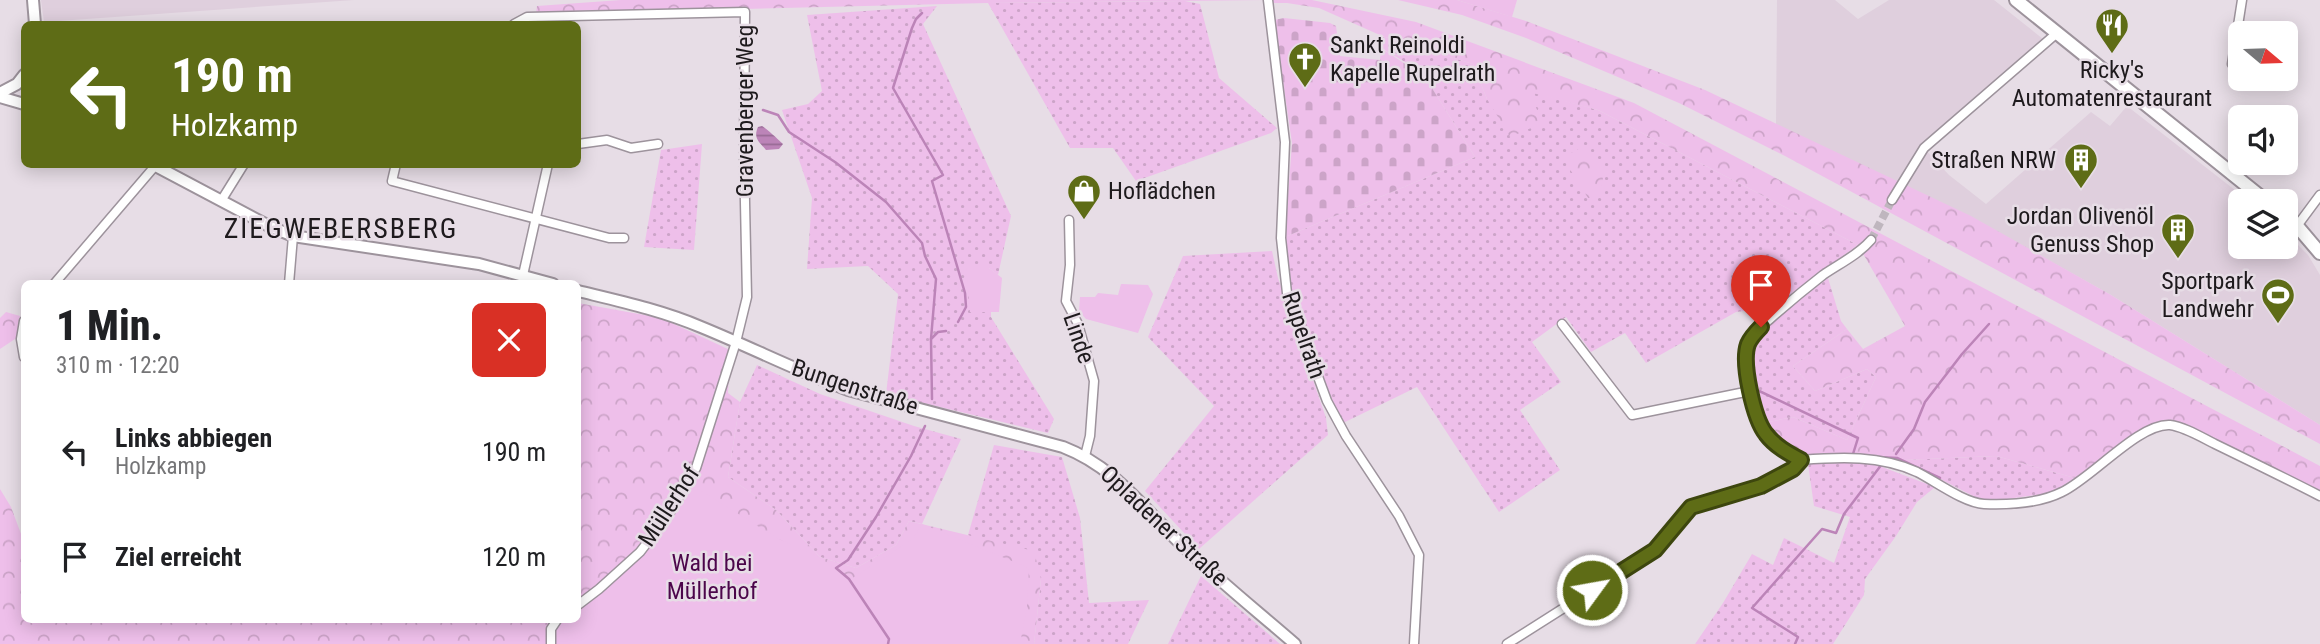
<!DOCTYPE html>
<html lang="de">
<head>
<meta charset="utf-8">
<style>
  body { margin:0; font-family:"Roboto Condensed",sans-serif; background:#f6f6f6; color:#202124; height:100vh; display:flex; flex-direction:column; font-size:26px; white-space:nowrap }
  * { box-sizing:border-box; margin:0 }
  p { font-size:23px; color:#757577 }
  .icon { flex:none; width:38px; height:38px; fill:none; stroke:currentColor; stroke-width:2; stroke-linecap:round; stroke-linejoin:round }
  .map { position:relative; flex:1; overflow:hidden }
  .panel { position:absolute; left:21px; top:280px; width:560px; height:343px; display:flex; flex-direction:column; background:#fff; border-radius:10px; box-shadow:0 4px 18px #0003 }
  .panel>* { flex:none }
  .guide { position:absolute; left:21px; top:21px; width:560px; height:147px; border-radius:10px; box-shadow:0 4px 18px #0003; background:#5e6c16; color:#fff; overflow:hidden }
  .needle { width:46px; rotate:109deg }
  .fabs { position:absolute; left:2228px; top:21px; display:grid; gap:14px }
  .fabs a { display:grid; place-items:center; width:70px; height:70px; border-radius:10px; background:#fff; box-shadow:0 4px 18px #0003; font-size:35px }
  .pin { position:absolute; display:grid; place-items:center; width:60px; height:60px; color:#fff; margin:-72px -30px; border-radius:50% 50% 50% 0; rotate:-45deg; box-shadow:0 0 7px #0007 }
  .pin .icon { rotate:45deg }
  .me { position:absolute; width:77px; margin:-38px; rotate:58deg; stroke-linejoin:round; filter:drop-shadow(0 0 5px #0008) }
  .turn { display:flex; align-items:center; gap:24px; height:147px; padding:0 35px; font-size:32px }
  .turn .icon { width:91px; height:91px; stroke-width:2.5 }
  .turn b { display:block; font-size:49px; line-height:60px }
  .round { display:grid; place-items:center; flex:none; width:74px; height:74px; border-radius:10px; background:#f6f6f6 }
  .head { display:flex; align-items:center; justify-content:space-between; height:119px; padding:0 35px }
  h1 { font-size:42px; font-weight:800; line-height:52px }
  ul { padding:0; list-style:none }
  li { display:flex; align-items:center; gap:21px; height:105px; padding:0 35px }
  li div { flex:1 }
  li b { display:block; font-size:26px }
  li em { font-style:normal }
  .map>svg:first-child { display:block }
  .built { fill:#dfcfdd }
  .grass { fill:url(#grass-dots) }
  .forest { fill:url(#forest-crowns) }
  .cemetery { fill:url(#cemetery-stones) }
  .green { fill:#eebfea }
  .water { fill:url(#water-rules) }
  .lines { fill:none; stroke-linecap:round; stroke-linejoin:round }
  .stream { stroke:#bc84b8; stroke-width:2.5 }
  .street-tunnel { stroke:#bfb6be; stroke-width:8; stroke-dasharray:8 4; stroke-linecap:butt }
  .street-casing { stroke:#9d939c; stroke-width:11 }
  .secondary-casing { stroke:#9d939c; stroke-width:14 }
  .primary-casing { stroke:#9d939c; stroke-width:16 }
  .street { stroke:#fff; stroke-width:8 }
  .secondary { stroke:#fff; stroke-width:10 }
  .primary { stroke:#fff; stroke-width:12 }
  .route-casing { stroke:#3d460e; stroke-width:18 }
  .route { stroke:#5e6c16; stroke-width:12 }
  .labels { text-anchor:middle; stroke-width:5; stroke-linejoin:round; paint-order:stroke }
  .poi-label { font-size:24px; fill:#1e1a1d; stroke:#e7dde6; text-anchor:end }
  .street-label { font-size:24px; fill:#1e1a1d; stroke:#e7dde6 }
  .park-label { font-size:24px; fill:#4c064b; stroke:#e7dde6 }
  .quarter-label { font-size:28px; letter-spacing:2px; fill:#1e1a1d; stroke:#e7dde6 }
</style>
</head>
<body>
<div class="map">
<svg width="2320" height="644" viewBox="0 0 2320 644">
  <defs>
    <pattern id="grass-dots" width="8" height="8" patternUnits="userSpaceOnUse" patternTransform="scale(1.75)"><rect width="8" height="8" fill="#eebfea"/><path d="M2 2h.1M6 6h.1" fill="none" stroke="#cca4c8" stroke-width="1.8" stroke-linecap="round"/></pattern>
    <pattern id="forest-crowns" width="20" height="18" patternUnits="userSpaceOnUse" patternTransform="scale(1.75)"><rect width="20" height="18" fill="#eebfea"/><path d="M2 6a3 3 0 1 1 6 0M12 15a3 3 0 1 1 6 0" fill="none" stroke="#cca4c8"/></pattern>
    <pattern id="cemetery-stones" width="16" height="16" patternUnits="userSpaceOnUse" patternTransform="scale(1.75)"><rect width="16" height="16" fill="#eebfea"/><path d="M2 7V4a2 2 0 0 1 4 0v3zM10 15v-3a2 2 0 0 1 4 0v3z" fill="#cca4c8"/></pattern>
    <pattern id="water-rules" width="6" height="5" patternUnits="userSpaceOnUse" patternTransform="scale(1.75)"><rect width="6" height="5" fill="#bc84b8"/><path d="M0 2.5h6" fill="none" stroke="#986b95"/></pattern>
  </defs>
  <rect width="100%" height="100%" fill="#e7dde6"/>
  <!-- built -->
  <g class="built">
    <path d="M 41,0 L 354,0 L 44,22 Z"/>
    <path d="M 1777,0 L 1835,0 L 1858,19 L 1889,0 L 1994,0 L 2043,39 L 1922,146 L 1949,175 L 1986,204 L 2091,112 L 2110,126 L 2127,106 L 2249,201 L 2240,201 L 2240,247 L 2286,247 L 2286,233 L 2308,255 L 2320,275 L 2320,425 L 2111,295 L 1971,217 L 1776,125 Z"/>
  </g>
  <!-- grass -->
  <g class="grass">
    <path d="M 1185,1 L 1200,4 L 1219,78 L 1277,128 L 1271,133 L 1136,181 L 1113,148 L 1070,148 L 988,3 Z"/>
    <path d="M 937,6 L 923,24 L 1011,216 L 998,275 L 989,268 L 970,312 L 991,312 L 991,317 L 1054,419 L 1048,433 L 886,394 L 898,294 L 868,266 L 807,269 L 812,198 L 782,110 L 808,104 L 822,91 L 807,15 Z"/>
    <path d="M 1382,36 L 1473,64 L 1487,99 L 1529,91 L 1598,110 L 1858,245 L 1793,292 L 1760,322 L 1752,310 L 1736,312 L 1646,363 L 1625,333 L 1591,352 L 1566,317 L 1532,342 L 1561,382 L 1520,410 L 1560,470 L 1499,512 L 1417,387 L 1343,423 L 1316,365 L 1292,294 L 1286,274 L 1285,237 L 1475,157 L 1425,77 L 1410,65 L 1381,48 Z"/>
    <path d="M 702,144 L 694,250 L 644,247 L 661,150 Z"/>
    <path d="M 1272,251 L 1278,278 L 1326,418 L 1328,435 L 1199,549 L 1145,491 L 1214,406 L 1148,337 L 1183,256 Z"/>
    <path d="M 1828,278 L 1841,321 L 1847,329 L 1793,366 L 1815,391 L 1867,369 L 1876,377 L 1847,440 L 1793,417 L 1764,423 C 1758,399 1748,373 1752,348 C 1756,330 1812,291 1828,278 Z"/>
    <path d="M 757,365 L 820,394 L 914,426 L 961,439 L 922,524 L 909,521 L 896,545 L 856,568 L 820,557 L 776,510 L 728,477 L 740,402 Z"/>
    <path d="M 994,445 L 1062,457 L 1080,518 L 1089,603 L 1149,600 L 1128,644 L 1034,644 L 1041,579 L 968,535 Z"/>
    <path d="M 1996,456 L 2075,478 L 2051,493 L 1985,502 L 1903,460 Z"/>
    <path d="M 1869,462 L 1935,487 L 1917,502 L 1896,536 L 1865,579 L 1864,595 L 1833,644 L 1695,644 L 1723,603 L 1752,554 L 1773,565 L 1784,538 L 1834,563 L 1850,517 L 1814,506 L 1808,464 Z"/>
    <path d="M 1201,576 L 1280,644 L 1168,644 Z"/>
  </g>
  <!-- forest -->
  <g class="forest">
    <path d="M 621,0 L 1312,0 L 1416,22 L 1634,103 L 2320,466 L 2320,491 L 2172,420 L 2147,428 L 2075,478 L 1996,456 L 1903,460 L 1827,453 L 1801,455 L 1775,439 L 1764,423 L 1793,417 L 1847,440 L 1876,377 L 1867,369 L 1815,391 L 1793,366 L 1847,329 L 1863,349 L 1905,326 L 1858,245 L 1598,110 L 1529,92 L 1543,123 L 1510,137 L 1487,99 L 1473,64 L 1382,36 L 1319,8 L 1287,3 L 1270,3 L 1267,0 L 988,3 L 536,14 L 537,6 Z"/>
    <path d="M 1398,0 L 1457,0 L 1526,21 L 1705,90 L 1971,216 L 2111,295 L 2320,425 L 2320,444 L 1785,156 L 1679,103 L 1526,38 L 1462,15 Z"/>
    <path d="M 1584,146 L 1605,165 L 1600,197 L 1588,198 L 1566,163 L 1567,155 Z"/>
    <path d="M 578,303 L 661,318 L 730,350 L 728,393 L 740,402 L 728,477 L 776,510 L 820,557 L 856,568 L 896,545 L 909,521 L 1034,551 L 1041,579 L 1034,644 L 0,644 L 0,489 L 11,507 L 24,542 L 24,620 L 578,620 Z"/>
    <path d="M 6,312 L 20,316 L 18,337 L 0,349 L 0,318 Z"/>
  </g>
  <!-- cemetery -->
  <path class="cemetery" d="M 1284,18 L 1330,23 L 1336,26 L 1340,56 L 1380,60 L 1381,48 L 1425,77 L 1475,157 L 1285,237 L 1292,143 L 1274,20 Z"/>
  <!-- green -->
  <g class="green">
    <path d="M 1457,0 L 1517,0 L 1512,17 Z"/>
    <path d="M 966,268 L 989,268 L 1002,278 L 999,312 L 970,312 Z"/>
    <path d="M 1121,284 L 1148,285 L 1153,294 L 1138,333 L 1086,319 L 1079,311 L 1080,297 L 1095,297 L 1098,293 L 1118,295 Z"/>
    <path d="M 690,484 L 777,538 L 820,558 L 851,579 L 913,539 L 922,524 L 1029,568 L 1027,607 L 1020,644 L 555,644 L 559,626 L 566,620 L 578,620 L 578,610 L 616,579 L 664,531 Z"/>
  </g>
  <!-- water -->
  <path class="water" d="M 762,126 C 766,128 780,141 783,144 L 779,149 L 766,150 C 759,142 753,138 758,127 Z"/>
  <g class="lines">
    <!-- stream -->
    <g class="stream">
      <path d="M 922,13 L 916,19 L 912,28 L 893,88 L 943,175 L 932,181 L 965,293 L 966,307 L 958,322"/>
      <path d="M 763,110 L 778,115 L 789,132 L 835,162 L 886,202 L 922,243 L 925,256 L 936,279 L 931,339"/>
      <path d="M 1755,389 L 1858,438 L 1853,454 L 1858,455"/>
      <path d="M 932,399 L 931,339 L 938,332 L 946,331"/>
      <path d="M 1896,454 L 1914,429 L 1925,402 L 1962,354 L 1989,324"/>
      <path d="M 1879,457 L 1897,458 L 1940,478"/>
      <path d="M 888,644 L 889,639 L 849,579 L 836,568 L 848,560 L 876,517 L 911,456 L 925,426"/>
      <path d="M 1795,644 L 1798,637 L 1752,608 L 1822,529 L 1836,533 L 1844,514 L 1882,464"/>
    </g>
    <!-- street-tunnel -->
    <path class="street-tunnel" d="M 1871,240 L 1892,200"/>
    <!-- street casing -->
    <g class="street-casing">
      <g id="street">
        <path d="M 1268,0 L 1285,142 L 1281,238 L 1287,293 L 1327,401 L 1346,436 L 1399,516 L 1419,555 L 1414,644"/>
        <path d="M 514,24 L 527,17 L 745,12 L 744,155 L 747,297 L 736,342 L 696,468 L 669,514 L 640,552 L 599,589 L 578,605"/>
        <path d="M 2232,64 L 2242,0"/>
        <path d="M 578,144 L 607,140 L 631,148 L 658,144"/>
        <path d="M 396,164 L 392,181 L 609,238 L 624,238"/>
        <path d="M 1892,200 L 1924,148 L 2057,33"/>
        <path d="M 221,201 L 244,164"/>
        <path d="M 1069,220 L 1070,265 L 1066,301 L 1078,324 L 1094,381 L 1090,436 L 1085,456"/>
        <path d="M 2297,226 L 2320,195"/>
        <path d="M 523,275 L 548,164"/>
        <path d="M 54,284 L 155,166"/>
        <path d="M 289,284 L 293,236"/>
        <path d="M 24,321 L 21,339 L 24,357"/>
        <path d="M 1562,324 L 1632,415 L 1750,391"/>
        <path d="M 1801,460 C 1766,441 1762,433 1752,396 C 1748,382 1743,357 1748,343 C 1752,333 1762,326 1770,319 C 1787,304 1805,289 1823,275 C 1839,264 1858,255 1871,240"/>
        <path d="M 551,644 L 551,629 L 557,620"/>
        <path d="M 1507,644 L 1655,550 L 1691,507 L 1761,486 L 1792,469 L 1801,460 C 1840,457 1880,455 1917,472 C 1935,481 1964,503 1984,504 C 2009,505 2040,503 2062,492 C 2092,478 2139,423 2170,425 C 2185,427 2201,437 2215,444 C 2250,461 2285,478 2320,496"/>
      </g>
    </g>
    <!-- secondary casing -->
    <g class="secondary-casing">
      <g id="secondary">
        <path d="M 33,0 L 35,24"/>
        <path d="M 0,93 L 17,84 L 24,75"/>
        <path d="M 0,97 L 24,104"/>
        <path d="M 152,164 L 269,226 L 293,236 L 479,264 L 553,284"/>
        <path d="M 578,291 C 619,301 661,310 701,327 C 750,347 798,371 848,390 L 1063,447 C 1115,467 1143,508 1182,545 C 1218,580 1257,611 1295,644"/>
      </g>
    </g>
    <!-- primary casing -->
    <g class="primary-casing">
      <g id="primary">
        <path d="M 2016,0 L 2266,201"/>
        <path d="M 2286,217 L 2297,226 L 2320,253"/>
      </g>
    </g>
    <!-- street -->
    <use href="#street" class="street"/>
    <!-- secondary -->
    <use href="#secondary" class="secondary"/>
    <!-- primary -->
    <use href="#primary" class="primary"/>
  </g>
  <g class="lines">
    <!-- route casing -->
    <g class="route-casing">
      <path id="route" d="M 1592,590 L 1655,550 L 1691,507 L 1761,486 L 1793,469 L 1801,460 C 1788,453 1775,446 1766,434 C 1754,419 1741,363 1748,344 C 1751,337 1756,332 1761,327"/>
    </g>
    <!-- route -->
    <use href="#route" class="route"/>
  </g>
  <!-- icons -->
  <defs>
    <g id="restaurant-pin" transform="scale(1.75)"><path d="M0 17L-7.5 6A9.5 9.5 0 1 1 7.5 6Z" fill="#5e6c16" stroke="#e7dde6"/><path d="M-5-6h1v4h1v-4h1v4h1v-4h1v5L-1.5 .5V6h-2V.5L-5-1ZM5-6V6H3V1.5H1.5Q1.5-4 5-6Z" fill="#fff"/></g>
    <g id="church-pin" transform="scale(1.75)"><path d="M0 17L-7.5 6A9.5 9.5 0 1 1 7.5 6Z" fill="#5e6c16" stroke="#e7dde6"/><path d="M-1.2-6h2.4v3.5h3.3v2.4h-3.3V6h-2.4V-.1h-3.3v-2.4h3.3Z" fill="#fff"/></g>
    <g id="building-pin" transform="scale(1.75)"><path d="M0 17L-7.5 6A9.5 9.5 0 1 1 7.5 6Z" fill="#5e6c16" stroke="#e7dde6"/><path d="M-4-6H4V6H1V3H-1V6H-4ZM-2.5-4.3h1.7v1.8h-1.7ZM.8-4.3h1.7v1.8H.8ZM-2.5-1h1.7V.8h-1.7ZM.8-1h1.7V.8H.8Z" fill="#fff"/></g>
    <g id="shop-pin" transform="scale(1.75)"><path d="M0 17L-7.5 6A9.5 9.5 0 1 1 7.5 6Z" fill="#5e6c16" stroke="#e7dde6"/><path d="M-5-2.5h2.3a2.7 3.5 0 0 1 5.4 0H5L5.5 6h-11ZM-1.5-2.5h3a1.5 2.3 0 0 0-3 0Z" fill="#fff"/></g>
    <g id="stadium-pin" transform="scale(1.75)"><path d="M0 17L-7.5 6A9.5 9.5 0 1 1 7.5 6Z" fill="#5e6c16" stroke="#e7dde6"/><path d="M0-5a6.5 5 0 1 0 0 10a6.5 5 0 1 0 0-10ZM-3.5-1.8h7v3.6h-7Z" fill="#fff"/></g>
  </defs>
  <g fill-rule="evenodd">
    <use href="#restaurant-pin" x="2112" y="25"/>
    <use href="#church-pin" x="1305" y="59"/>
    <use href="#building-pin" x="2081" y="160"/>
    <use href="#shop-pin" x="1084" y="191"/>
    <use href="#building-pin" x="2178" y="230"/>
    <use href="#stadium-pin" x="2278" y="295"/>
  </g>
  <g class="labels">
    <!-- poi labels -->
    <g class="poi-label">
      <text x="1330" y="53" text-anchor="start">Sankt Reinoldi<tspan x="1330" dy="28">Kapelle Rupelrath</tspan></text>
      <text x="2112" y="78" text-anchor="middle">Ricky's<tspan x="2112" dy="28">Automatenrestaurant</tspan></text>
      <text x="2056" y="168">Straßen NRW</text>
      <text x="1108" y="199" text-anchor="start">Hoflädchen</text>
      <text x="2154" y="224">Jordan Olivenöl<tspan x="2154" dy="28">Genuss Shop</tspan></text>
      <text x="2254" y="289">Sportpark<tspan x="2254" dy="28">Landwehr</tspan></text>
    </g>
    <!-- street labels -->
    <g class="street-label">
      <text transform="translate(745 111) rotate(-90)" y="8">Gravenberger Weg</text>
      <text transform="translate(1304 335) rotate(71)" y="8">Rupelrath</text>
      <text transform="translate(1079 338) rotate(71)" y="8">Linde</text>
      <text transform="translate(855 387) rotate(18)" y="8">Bungenstraße</text>
      <text transform="translate(669 506) rotate(-57)" y="8">Müllerhof</text>
      <text transform="translate(1164 526) rotate(43)" y="8">Opladener Straße</text>
    </g>
    <!-- park labels -->
    <g class="park-label">
      <text x="712" y="571">Wald bei<tspan x="712" dy="28">Müllerhof</tspan></text>
    </g>
    <!-- quarter labels -->
    <g class="quarter-label">
      <text x="341" y="238">ZIEGWEBERSBERG</text>
    </g>
  </g>
</svg>
<div class="fabs">
<a><svg class="needle" viewBox="-14 -14 28 28"><path d="M0-13l5 13h-10z" fill="#e53935"/><path d="M0 13l5-13h-10z" fill="#757577"/></svg></a>
<a><svg class="icon" aria-label="sound" viewBox="0 0 24 24"><path d="M4 9h4l5-4v14l-5-4H4zM17 9q2 3 0 6"/></svg></a>
<a><svg class="icon" aria-label="layers" viewBox="0 0 24 24"><path d="M12 4l9 5-9 5-9-5zM3 14l9 5 9-5"/></svg></a>
</div>
<div class="pin" style="left:1761px;top:327px;background:#d93025"><svg class="icon" aria-label="arrive" viewBox="0 0 24 24"><path d="M6 21V4h12l-3 4 3 4H6"/></svg></div>
<svg class="me" style="left:1592px;top:590px" viewBox="-20 -20 40 40"><circle r="17" fill="#5e6c16" stroke="#fff" stroke-width="3"/><path d="M0-11L8 9 0 5-8 9z" fill="#fff"/></svg>
<div class="guide">
<div class="turn"><svg class="icon" aria-label="left" viewBox="0 0 24 24"><path d="M17 20v-9H6M10 6l-5 5 5 5"/></svg><div><b>190 m</b>Holzkamp</div></div>
</div>
<section class="panel">
<div class="head"><div><h1>1 Min.</h1><p>310 m · 12:20</p></div><a class="round" style="background:#d93025;color:#fff"><svg class="icon" aria-label="close" viewBox="0 0 24 24"><path d="M6 6l12 12M18 6L6 18"/></svg></a></div>
<ul>
<li><svg class="icon" aria-label="left" viewBox="0 0 24 24"><path d="M17 20v-9H6M10 6l-5 5 5 5"/></svg><div><b>Links abbiegen</b><p>Holzkamp</p></div><em>190 m</em></li>
<li><svg class="icon" aria-label="arrive" viewBox="0 0 24 24"><path d="M6 21V4h12l-3 4 3 4H6"/></svg><div><b>Ziel erreicht</b></div><em>120 m</em></li>
</ul>
</section>
</div>
</body>
</html>
